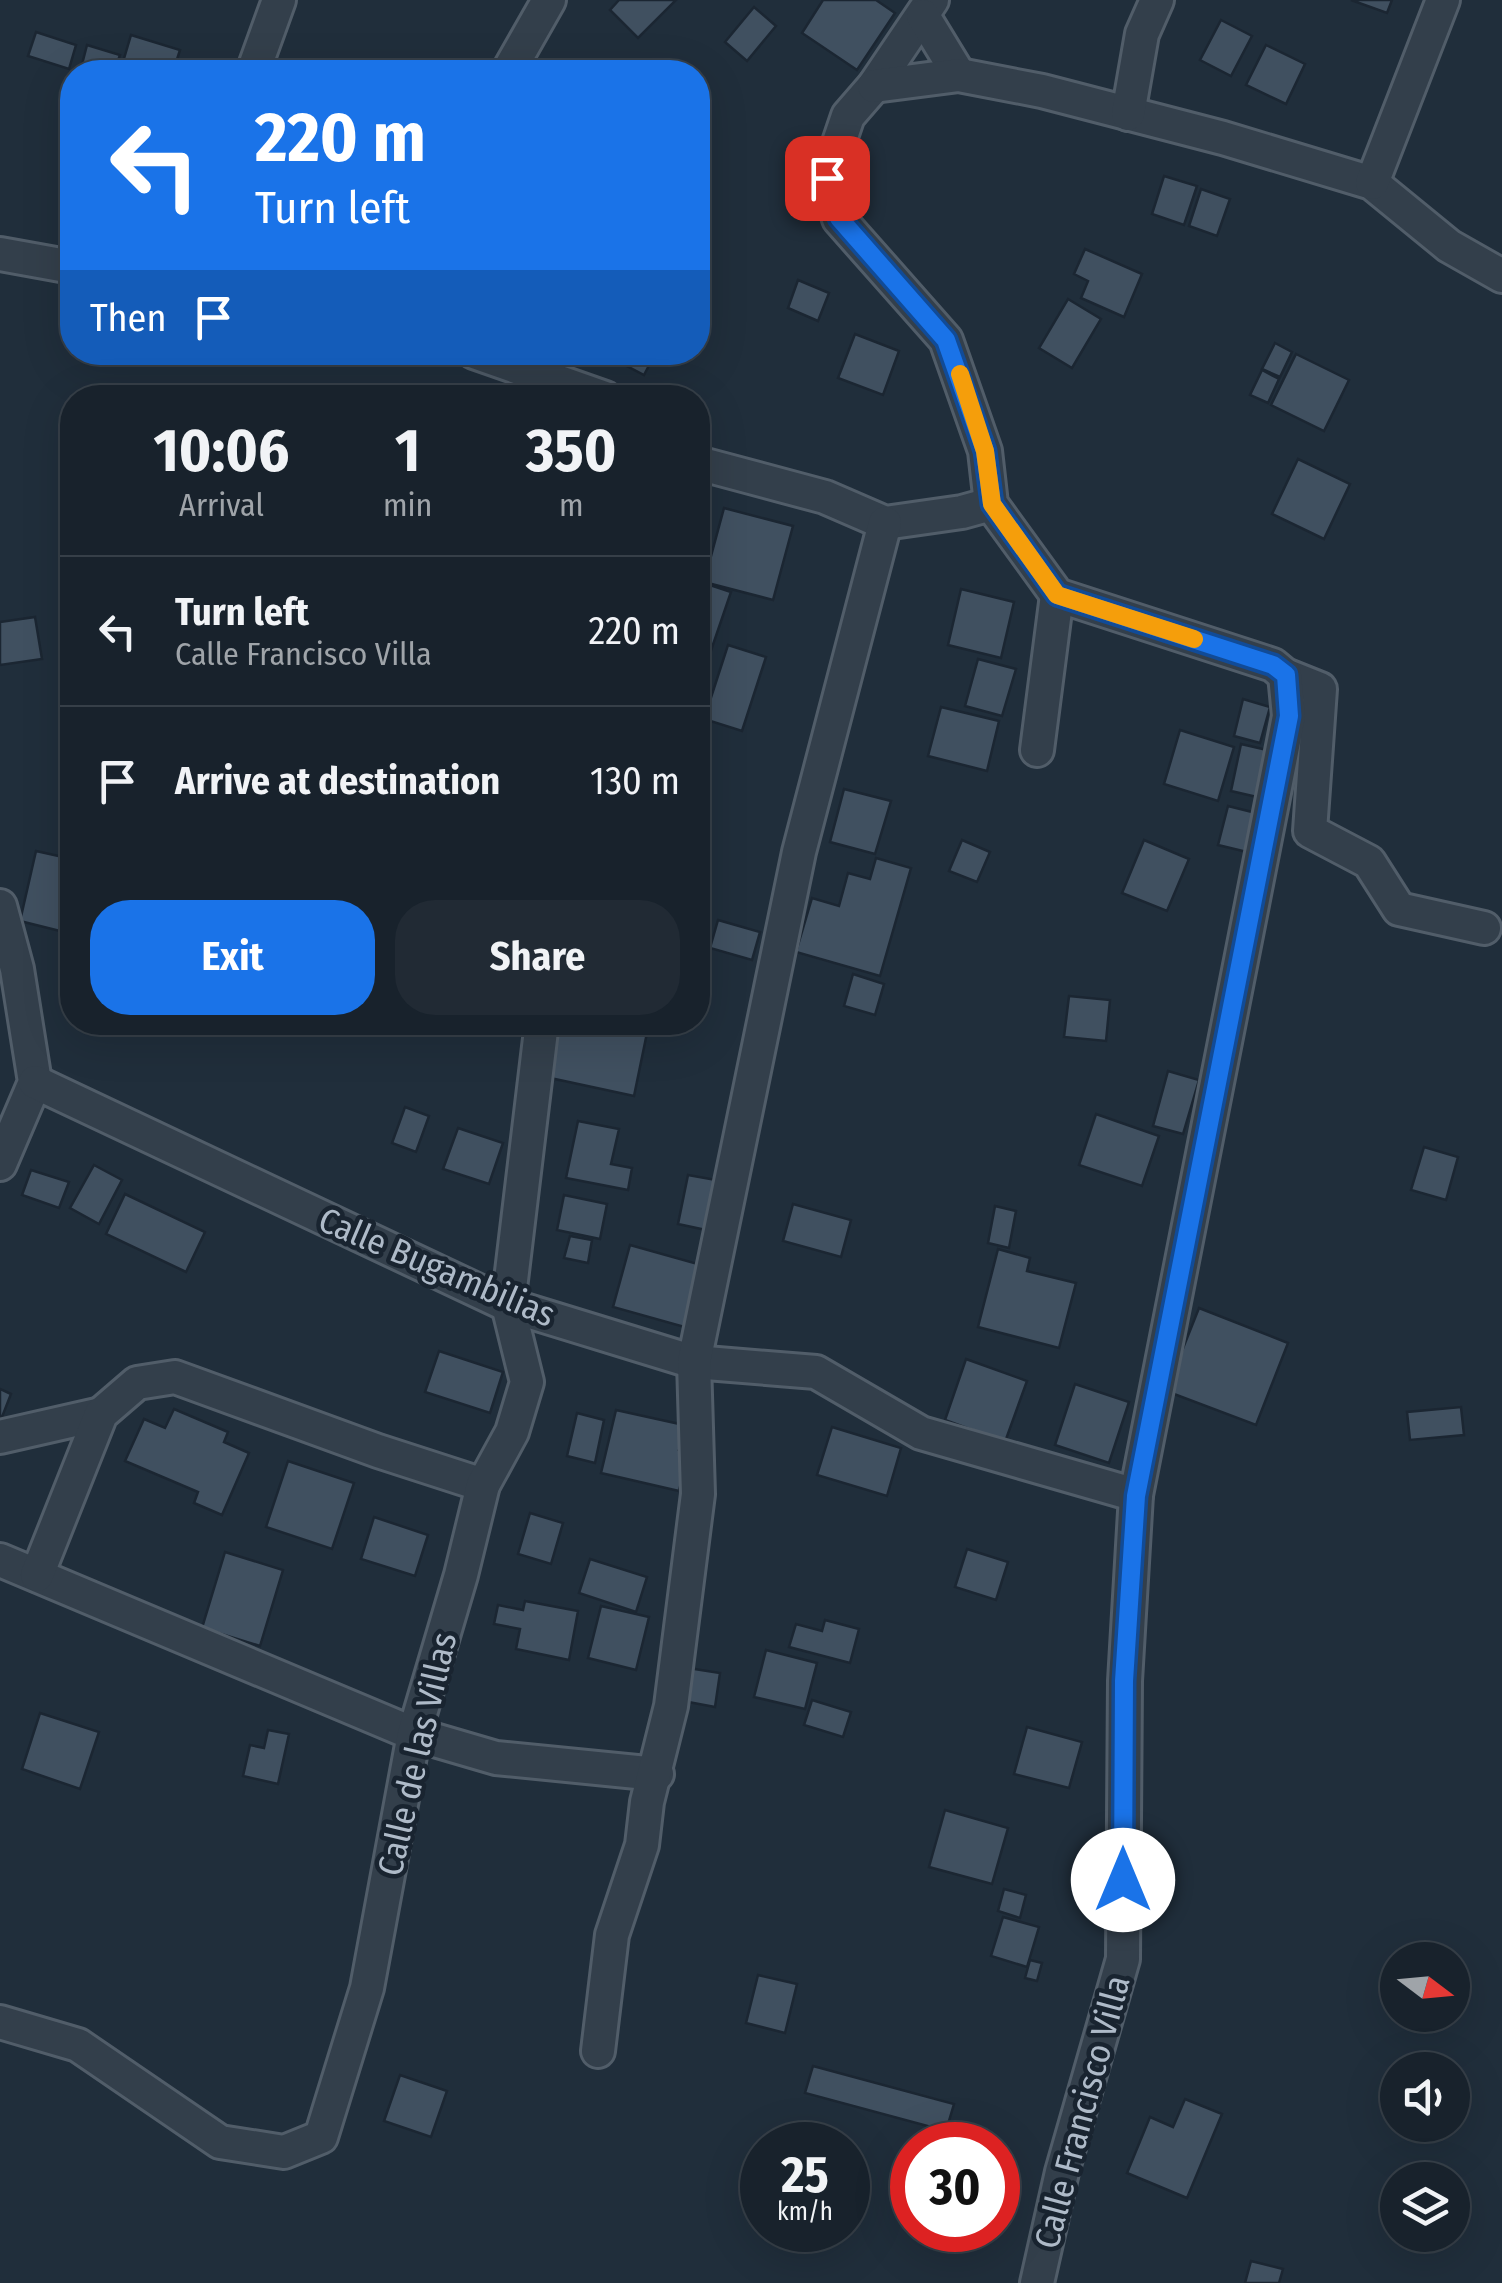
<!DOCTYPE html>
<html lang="en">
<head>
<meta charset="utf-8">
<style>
  body { margin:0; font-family:"Fira Sans Condensed",sans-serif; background:#212a34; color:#f1f3f6; height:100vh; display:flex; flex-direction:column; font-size:38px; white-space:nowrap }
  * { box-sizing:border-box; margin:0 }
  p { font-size:32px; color:#9fa4a9 }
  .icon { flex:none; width:55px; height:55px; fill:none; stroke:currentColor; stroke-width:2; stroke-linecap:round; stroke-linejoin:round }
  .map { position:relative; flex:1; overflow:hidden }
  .side { position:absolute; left:60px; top:385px; width:650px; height:650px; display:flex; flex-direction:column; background:#18222c; border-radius:40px; box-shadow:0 10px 40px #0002,0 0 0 2px #363f48 }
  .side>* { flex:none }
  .hud { position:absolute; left:60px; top:60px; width:650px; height:305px; border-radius:40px; box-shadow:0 10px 40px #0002,0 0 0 2px #363f48; background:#1a73e8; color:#fff; overflow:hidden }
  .needle { width:65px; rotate:106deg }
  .fabs { position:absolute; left:1380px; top:1942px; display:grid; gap:20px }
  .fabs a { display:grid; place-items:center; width:90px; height:90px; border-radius:50%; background:#18222c; box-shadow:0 10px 40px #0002,0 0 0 2px #363f48; font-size:50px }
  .speed { position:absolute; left:740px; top:2122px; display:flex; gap:20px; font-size:50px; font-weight:700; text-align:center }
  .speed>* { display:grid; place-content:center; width:130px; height:130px; border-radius:50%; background:#18222c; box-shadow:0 10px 40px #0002,0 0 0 2px #363f48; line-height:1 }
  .speed small { font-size:25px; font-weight:400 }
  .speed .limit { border:15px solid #d22; background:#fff; color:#111 }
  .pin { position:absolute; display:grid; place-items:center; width:85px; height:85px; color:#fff; margin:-42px; border-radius:20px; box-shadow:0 5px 15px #0006 }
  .me { position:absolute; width:110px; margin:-55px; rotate:0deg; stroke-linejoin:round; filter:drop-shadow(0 0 8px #0008) }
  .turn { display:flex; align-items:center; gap:35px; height:210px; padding:0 30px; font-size:45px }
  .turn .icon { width:130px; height:130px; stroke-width:2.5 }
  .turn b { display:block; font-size:70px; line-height:85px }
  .then { display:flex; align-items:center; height:95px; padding:0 30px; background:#0003; gap:20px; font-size:38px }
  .eta { display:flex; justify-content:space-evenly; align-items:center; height:170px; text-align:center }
  .eta b { font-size:60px; font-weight:700; line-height:70px }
  .button { display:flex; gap:20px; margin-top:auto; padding:20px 30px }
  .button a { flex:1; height:115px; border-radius:40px; background:#1a73e8; color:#fff; font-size:40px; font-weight:700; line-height:115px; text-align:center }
  .button a+a { background:#212a34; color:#f1f3f6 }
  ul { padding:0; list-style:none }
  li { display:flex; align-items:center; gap:30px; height:150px; padding:0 30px; border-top:2px solid #363f48 }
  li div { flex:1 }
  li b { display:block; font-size:38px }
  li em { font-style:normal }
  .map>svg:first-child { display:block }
  .building { fill:#405060; stroke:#1b2632; stroke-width:2.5 }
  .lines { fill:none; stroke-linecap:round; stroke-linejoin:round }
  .street-casing { stroke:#515d69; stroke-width:38 }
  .street { stroke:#333f4b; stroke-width:32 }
  .route-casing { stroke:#114b97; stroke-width:25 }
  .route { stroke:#1a73e8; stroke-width:18 }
  .slow { stroke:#f59e0b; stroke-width:18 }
  .labels { text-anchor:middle; stroke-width:9; stroke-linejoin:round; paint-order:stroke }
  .street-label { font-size:35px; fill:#aebac8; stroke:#192430 }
</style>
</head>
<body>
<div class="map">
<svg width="1502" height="2283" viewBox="0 0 1502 2283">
  <rect width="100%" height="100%" fill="#202e3b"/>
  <!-- building -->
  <g class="building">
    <path d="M 619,0 L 676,0 L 638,38 L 610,10 Z"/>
    <path d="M 823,0 L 876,0 L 895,13 L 857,70 L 802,33 Z"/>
    <path d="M 1351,0 L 1392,0 L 1387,13 Z"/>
    <path d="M 754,7 L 776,26 L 747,61 L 725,42 Z"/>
    <path d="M 1221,20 L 1252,36 L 1231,76 L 1200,60 Z"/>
    <path d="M 36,32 L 76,45 L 69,69 L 28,56 Z"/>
    <path d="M 131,35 L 180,50 L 173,72 L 120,72 Z"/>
    <path d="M 87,45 L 120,55 L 114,72 L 80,72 Z"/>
    <path d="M 1266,45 L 1305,64 L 1286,104 L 1246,85 Z"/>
    <path d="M 1164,176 L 1197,186 L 1184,225 L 1152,214 Z"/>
    <path d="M 1201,189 L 1230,199 L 1217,236 L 1189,226 Z"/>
    <path d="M 1085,249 L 1142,274 L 1124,317 L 1081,298 L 1088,281 L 1074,274 Z"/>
    <path d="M 798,280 L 829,293 L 818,321 L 788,308 Z"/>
    <path d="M 1068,299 L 1101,319 L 1072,368 L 1039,348 Z"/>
    <path d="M 855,334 L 899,351 L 883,395 L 838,378 Z"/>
    <path d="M 1275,343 L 1292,352 L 1280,377 L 1262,369 Z"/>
    <path d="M 607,352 L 656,352 L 644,375 L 606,355 Z"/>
    <path d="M 1296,354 L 1349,380 L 1324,431 L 1271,405 Z"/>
    <path d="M 1262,370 L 1279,379 L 1268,403 L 1250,395 Z"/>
    <path d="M 1298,459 L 1350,484 L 1324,539 L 1272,514 Z"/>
    <path d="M 724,508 L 793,526 L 773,600 L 704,582 Z"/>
    <path d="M 698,581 L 731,592 L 704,671 L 698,669 Z"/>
    <path d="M 961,589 L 1014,602 L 1001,658 L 948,645 Z"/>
    <path d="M 35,617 L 42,659 L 0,665 L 0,622 Z"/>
    <path d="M 728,645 L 766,657 L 742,731 L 704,719 Z"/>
    <path d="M 978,659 L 1016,669 L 1002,716 L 965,706 Z"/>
    <path d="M 1243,699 L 1270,707 L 1260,743 L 1234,736 Z"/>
    <path d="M 941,707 L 999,721 L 987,771 L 928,756 Z"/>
    <path d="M 1180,730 L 1234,747 L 1218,801 L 1164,784 Z"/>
    <path d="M 1241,744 L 1267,750 L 1257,797 L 1231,791 Z"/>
    <path d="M 698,774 L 710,778 L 698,817 Z"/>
    <path d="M 844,789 L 891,801 L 875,854 L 830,842 Z"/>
    <path d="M 1228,806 L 1256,813 L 1247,852 L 1218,845 Z"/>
    <path d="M 962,840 L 990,852 L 977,882 L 949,871 Z"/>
    <path d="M 1144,840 L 1189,859 L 1167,911 L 1122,893 Z"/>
    <path d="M 36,851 L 72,859 L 72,934 L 20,921 Z"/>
    <path d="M 876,858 L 911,868 L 880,976 L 796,952 L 812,898 L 839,906 L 848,873 L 870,879 Z"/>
    <path d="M 718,920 L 760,932 L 752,960 L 710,948 Z"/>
    <path d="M 853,974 L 884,984 L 875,1015 L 844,1006 Z"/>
    <path d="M 1069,996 L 1110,1000 L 1106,1041 L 1064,1037 Z"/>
    <path d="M 553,1022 L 621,1022 L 648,1028 L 634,1096 L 541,1076 Z"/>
    <path d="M 1168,1071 L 1199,1080 L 1183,1134 L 1153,1126 Z"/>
    <path d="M 405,1107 L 429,1116 L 416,1152 L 392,1143 Z"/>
    <path d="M 1096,1114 L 1159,1136 L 1142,1186 L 1079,1165 Z"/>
    <path d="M 578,1121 L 619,1129 L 611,1164 L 632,1168 L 628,1190 L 566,1178 Z"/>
    <path d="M 458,1128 L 503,1143 L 489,1184 L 443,1169 Z"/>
    <path d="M 1424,1147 L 1458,1157 L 1446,1200 L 1411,1190 Z"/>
    <path d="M 94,1165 L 122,1180 L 99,1224 L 70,1208 Z"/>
    <path d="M 31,1170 L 69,1182 L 59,1208 L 22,1195 Z"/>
    <path d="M 688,1175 L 716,1180 L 706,1230 L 678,1224 Z"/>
    <path d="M 125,1194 L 205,1232 L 186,1272 L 106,1234 Z"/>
    <path d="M 564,1195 L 607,1204 L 600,1239 L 557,1230 Z"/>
    <path d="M 793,1204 L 851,1220 L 841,1257 L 783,1241 Z"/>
    <path d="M 995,1206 L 1016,1211 L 1009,1248 L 988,1243 Z"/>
    <path d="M 570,1236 L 592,1240 L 588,1263 L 564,1258 Z"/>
    <path d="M 630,1245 L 705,1266 L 688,1328 L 613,1307 Z"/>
    <path d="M 998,1249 L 1030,1258 L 1027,1271 L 1076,1283 L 1059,1348 L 978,1327 Z"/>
    <path d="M 1199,1308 L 1288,1343 L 1256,1425 L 1166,1391 Z"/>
    <path d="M 439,1351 L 503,1372 L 490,1413 L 425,1392 Z"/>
    <path d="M 966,1359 L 1027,1381 L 1005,1442 L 945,1420 Z"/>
    <path d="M 1075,1384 L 1129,1402 L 1109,1463 L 1055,1445 Z"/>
    <path d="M 0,1389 L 11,1394 L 2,1417 L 0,1417 Z"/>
    <path d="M 1461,1407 L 1464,1435 L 1410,1440 L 1407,1412 Z"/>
    <path d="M 174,1409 L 228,1432 L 224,1442 L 249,1453 L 222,1515 L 194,1503 L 198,1492 L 125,1461 L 144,1419 L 165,1428 Z"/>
    <path d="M 616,1410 L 684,1425 L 679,1450 L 688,1452 L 679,1491 L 601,1473 Z"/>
    <path d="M 577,1413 L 604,1420 L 595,1463 L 567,1456 Z"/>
    <path d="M 832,1427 L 901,1448 L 887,1496 L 817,1475 Z"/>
    <path d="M 288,1461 L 354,1483 L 332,1549 L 266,1527 Z"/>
    <path d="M 530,1513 L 563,1523 L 551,1564 L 518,1554 Z"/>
    <path d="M 374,1517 L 428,1535 L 415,1576 L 361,1559 Z"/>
    <path d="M 967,1549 L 1008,1562 L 996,1600 L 955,1587 Z"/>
    <path d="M 225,1552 L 283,1570 L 260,1646 L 202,1628 Z"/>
    <path d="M 590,1559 L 647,1577 L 636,1612 L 579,1593 Z"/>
    <path d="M 525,1601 L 578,1611 L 569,1660 L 516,1649 L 520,1629 L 494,1624 L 498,1605 L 523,1610 Z"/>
    <path d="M 601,1606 L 649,1617 L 636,1670 L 588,1658 Z"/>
    <path d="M 825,1620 L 859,1629 L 850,1663 L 789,1647 L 796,1624 L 822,1631 Z"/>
    <path d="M 766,1650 L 817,1663 L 805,1709 L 754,1697 Z"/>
    <path d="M 688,1668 L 720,1673 L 715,1707 L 683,1701 Z"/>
    <path d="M 812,1700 L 851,1712 L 843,1737 L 804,1725 Z"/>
    <path d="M 40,1713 L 99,1732 L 80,1789 L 22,1769 Z"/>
    <path d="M 1027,1727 L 1082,1742 L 1069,1788 L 1014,1774 Z"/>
    <path d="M 268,1730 L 289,1734 L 278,1784 L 243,1776 L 250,1745 L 264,1748 Z"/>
    <path d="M 945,1810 L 1008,1828 L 992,1884 L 929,1867 Z"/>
    <path d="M 1004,1889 L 1026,1895 L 1020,1918 L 998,1911 Z"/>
    <path d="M 1003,1917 L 1039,1927 L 1027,1967 L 991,1956 Z"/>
    <path d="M 1030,1960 L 1042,1963 L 1037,1981 L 1025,1978 Z"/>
    <path d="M 758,1975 L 797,1984 L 785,2033 L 746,2023 Z"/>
    <path d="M 813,2066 L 954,2104 L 946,2131 L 805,2093 Z"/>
    <path d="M 400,2075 L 447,2091 L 431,2137 L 384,2121 Z"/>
    <path d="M 1185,2099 L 1222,2114 L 1187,2198 L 1127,2173 L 1150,2117 L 1173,2127 Z"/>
    <path d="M 1251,2261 L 1283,2269 L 1279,2283 L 1245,2283 Z"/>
  </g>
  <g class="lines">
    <!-- street casing -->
    <g class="street-casing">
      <g id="street">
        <path d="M 932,0 L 874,86 L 848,116 L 827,178 L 839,219 L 946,340 L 985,451 L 991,504 L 1057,595 L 1273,665 L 1285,675 L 1320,689 L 1310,831 L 1369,862 L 1399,909 L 1484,928"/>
        <path d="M 923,16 L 959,75"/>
        <path d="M 253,72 L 279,0"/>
        <path d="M 508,72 L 549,0"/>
        <path d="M 874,86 L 959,75 L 1042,91 L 1223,138 L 1372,183 L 1449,246 L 1502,276"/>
        <path d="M 1128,114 L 1142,34 L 1157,0"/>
        <path d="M 1372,183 L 1443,0"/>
        <path d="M 0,254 L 72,267"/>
        <path d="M 474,352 L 605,398"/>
        <path d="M 698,463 L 825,497 L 885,523 L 962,512 L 991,504"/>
        <path d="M 1037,750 L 1057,595"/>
        <path d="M 0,906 L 17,969 L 35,1082 L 0,1164"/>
        <path d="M 35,1082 L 508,1305 L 694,1362 L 816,1372 L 921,1433 L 1136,1495"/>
        <path d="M 0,1437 L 101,1414"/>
        <path d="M 0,1560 L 414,1734 L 496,1758 L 657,1774"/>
        <path d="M 37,1575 L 101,1414 L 137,1383 L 175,1377 L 378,1451 L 483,1485"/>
        <path d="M 0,2022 L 78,2045 L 220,2142 L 284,2152 L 321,2137 L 367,1988 L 414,1734 L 461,1575 L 483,1485 L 512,1432 L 527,1382 L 508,1305 L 542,1022"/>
        <path d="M 598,2051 L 612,1935 L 642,1845 L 647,1802 L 671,1706 L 698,1494 L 694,1362 L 799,852 L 885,523"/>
        <path d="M 1037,2283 L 1062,2172 L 1123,1959 L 1125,1681 L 1136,1495 L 1289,716 L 1285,675"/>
      </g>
    </g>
    <!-- street -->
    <use href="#street" class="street"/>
  </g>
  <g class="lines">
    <!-- route casing -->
    <g class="route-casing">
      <path id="route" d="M 827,178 L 839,218 L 946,340 L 985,451 L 992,504 L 1057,595 L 1273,665 L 1286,675 L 1289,716 L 1136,1496 L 1124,1681 L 1123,1880"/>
    </g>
    <!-- route -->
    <use href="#route" class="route"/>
    <!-- slow -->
    <path class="slow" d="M 960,374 L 985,451 L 992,504 L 1057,595 L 1194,639"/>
  </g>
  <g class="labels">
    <!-- street labels -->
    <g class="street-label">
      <text transform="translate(437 1267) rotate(23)" y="12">Calle Bugambilias</text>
      <text transform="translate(417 1754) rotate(-77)" y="12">Calle de las Villas</text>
      <text transform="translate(1082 2112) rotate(-75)" y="12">Calle Francisco Villa</text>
    </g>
  </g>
</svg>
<div class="fabs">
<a><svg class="needle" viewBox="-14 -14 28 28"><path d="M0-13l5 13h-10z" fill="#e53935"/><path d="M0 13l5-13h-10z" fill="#9fa4a9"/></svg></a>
<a><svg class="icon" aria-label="sound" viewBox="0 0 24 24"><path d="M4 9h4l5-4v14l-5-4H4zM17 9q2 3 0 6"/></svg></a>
<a><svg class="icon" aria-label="layers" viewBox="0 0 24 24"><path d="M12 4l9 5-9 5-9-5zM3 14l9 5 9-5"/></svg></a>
</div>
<div class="speed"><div>25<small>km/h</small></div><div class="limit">30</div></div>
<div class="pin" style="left:827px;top:178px;background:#d93025"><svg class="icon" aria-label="arrive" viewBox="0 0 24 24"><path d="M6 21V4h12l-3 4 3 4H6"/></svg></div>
<svg class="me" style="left:1123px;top:1880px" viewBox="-20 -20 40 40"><circle r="19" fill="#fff"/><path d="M0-13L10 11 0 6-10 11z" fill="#1a73e8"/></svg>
<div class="hud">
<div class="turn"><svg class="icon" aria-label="left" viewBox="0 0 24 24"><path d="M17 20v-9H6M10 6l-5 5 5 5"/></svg><div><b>220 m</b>Turn left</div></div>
<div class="then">Then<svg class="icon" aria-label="arrive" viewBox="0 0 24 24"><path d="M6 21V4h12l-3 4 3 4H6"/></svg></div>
</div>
<section class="side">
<div class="eta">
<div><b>10:06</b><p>Arrival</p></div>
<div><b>1</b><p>min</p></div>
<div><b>350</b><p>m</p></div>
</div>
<ul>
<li><svg class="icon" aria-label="left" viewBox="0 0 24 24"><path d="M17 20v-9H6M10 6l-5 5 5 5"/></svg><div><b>Turn left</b><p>Calle Francisco Villa</p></div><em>220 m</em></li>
<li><svg class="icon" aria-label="arrive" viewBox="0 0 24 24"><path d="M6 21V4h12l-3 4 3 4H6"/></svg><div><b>Arrive at destination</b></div><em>130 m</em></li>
</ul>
<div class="button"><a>Exit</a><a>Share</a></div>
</section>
</div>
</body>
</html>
